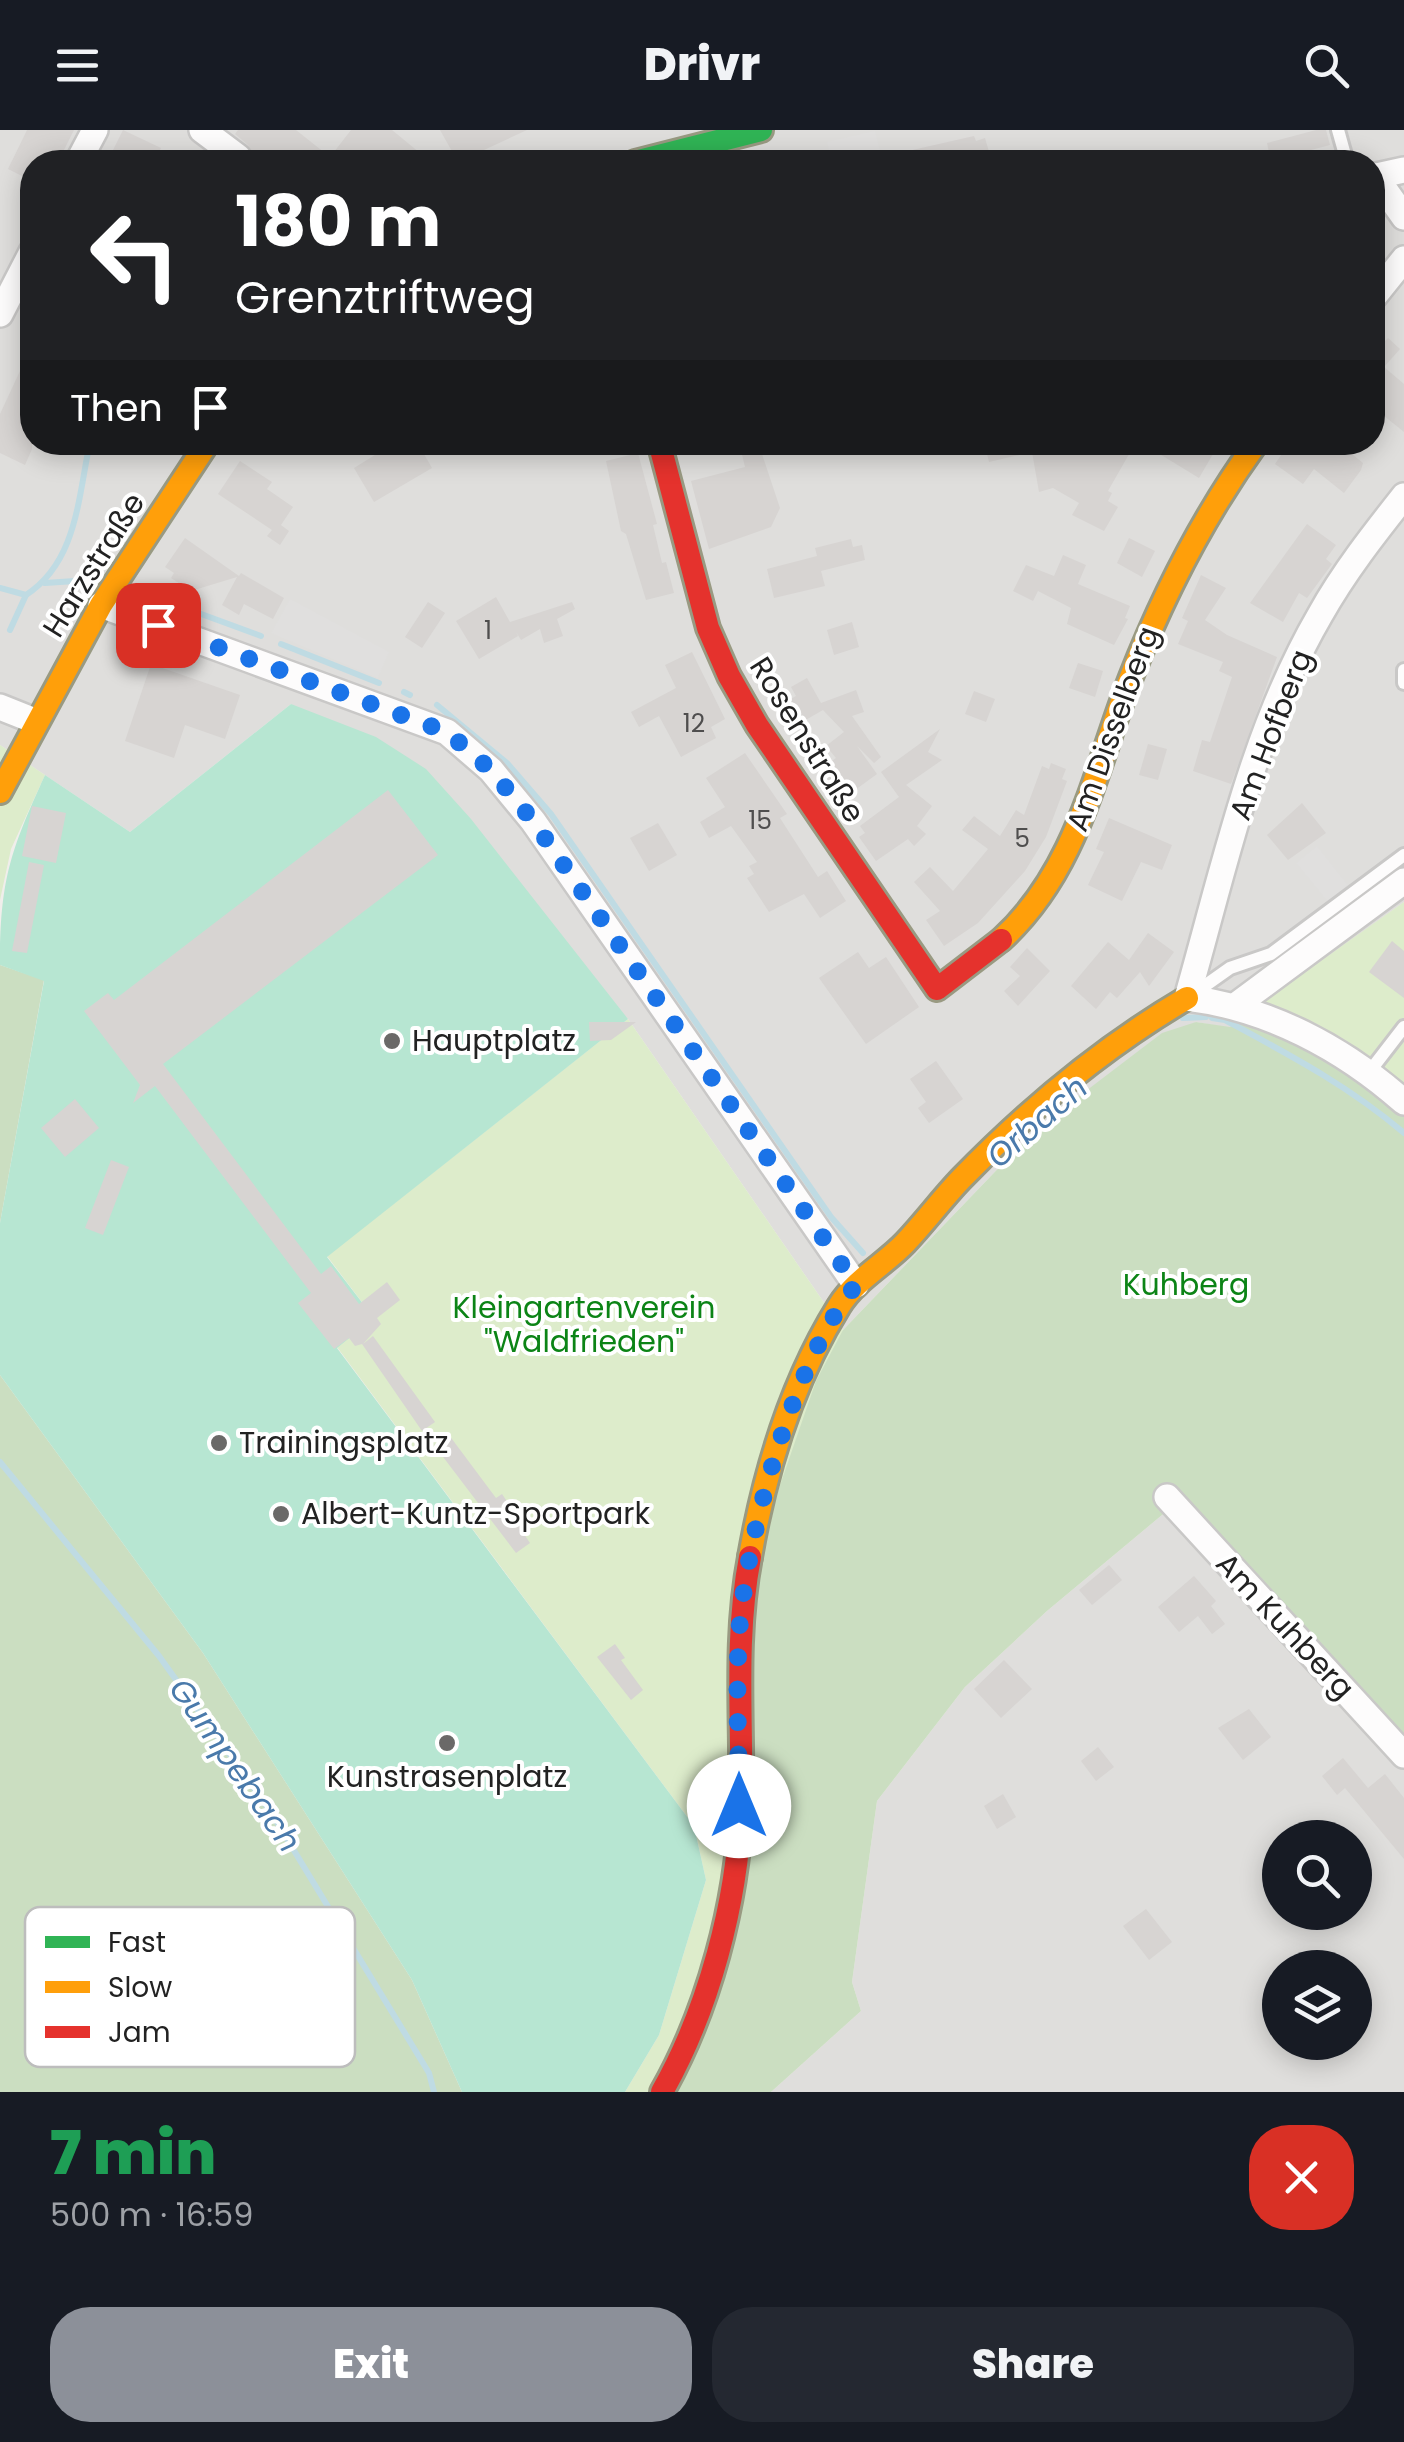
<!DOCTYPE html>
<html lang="en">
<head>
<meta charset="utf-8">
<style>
  body { margin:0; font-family:Poppins,sans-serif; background:#242831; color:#f1f3f6; height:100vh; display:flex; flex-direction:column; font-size:38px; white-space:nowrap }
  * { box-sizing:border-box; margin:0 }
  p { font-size:32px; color:#9ea1a6 }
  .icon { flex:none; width:55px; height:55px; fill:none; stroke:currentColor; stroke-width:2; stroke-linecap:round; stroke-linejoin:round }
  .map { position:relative; height:1962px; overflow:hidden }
  .panel { display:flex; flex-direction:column; background:#171b24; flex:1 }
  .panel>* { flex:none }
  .top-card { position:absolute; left:20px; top:20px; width:1365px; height:305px; border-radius:40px; box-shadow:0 5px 25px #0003; background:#202124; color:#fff; overflow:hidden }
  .controls { position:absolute; left:1262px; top:1690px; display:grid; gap:20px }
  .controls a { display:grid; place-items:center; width:110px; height:110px; border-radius:50%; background:#171b24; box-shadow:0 5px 25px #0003; font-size:50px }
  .pin { position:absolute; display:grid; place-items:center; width:85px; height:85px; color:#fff; margin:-42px; border-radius:20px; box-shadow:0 5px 15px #0006 }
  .me { position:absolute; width:110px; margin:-55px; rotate:0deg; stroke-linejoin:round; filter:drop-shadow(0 0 8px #0008) }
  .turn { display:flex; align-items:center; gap:35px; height:210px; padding:0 50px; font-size:45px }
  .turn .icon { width:130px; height:130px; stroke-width:2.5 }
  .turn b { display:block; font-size:70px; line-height:85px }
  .then { display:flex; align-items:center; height:95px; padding:0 50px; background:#0003; gap:20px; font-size:38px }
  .round { display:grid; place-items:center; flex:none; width:105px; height:105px; border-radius:40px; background:#242831 }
  .summary { display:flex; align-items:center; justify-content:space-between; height:170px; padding:0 50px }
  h1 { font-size:60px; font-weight:800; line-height:75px; color:#1e9e55 }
  .button { display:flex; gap:20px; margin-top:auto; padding:20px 50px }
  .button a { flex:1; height:115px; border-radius:40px; background:#8c9099; color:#fff; font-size:40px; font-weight:800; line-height:115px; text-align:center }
  .button a+a { background:#242831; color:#f1f3f6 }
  header { display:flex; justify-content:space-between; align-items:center; height:130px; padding:0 50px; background:#171b24; font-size:45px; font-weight:800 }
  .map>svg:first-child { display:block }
  .residential { fill:#dfdedc; fill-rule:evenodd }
  .grass { fill:#ddeccb }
  .forest { fill:#cbdec1 }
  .pitch { fill:#b7e6d2 }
  .parking { fill:#e0dfde }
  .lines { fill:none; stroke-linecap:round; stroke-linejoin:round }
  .stream { stroke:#bfdbe3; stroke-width:6 }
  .building { fill:#d7d4d2 }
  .lane-casing { stroke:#c9c8c7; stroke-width:18 }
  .street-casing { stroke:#c9c8c7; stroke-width:30 }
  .fast-casing { stroke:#999a82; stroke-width:28 }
  .slow-casing { stroke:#999a82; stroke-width:28 }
  .jam-casing { stroke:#999a82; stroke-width:28 }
  .lane { stroke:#fdfcfc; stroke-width:12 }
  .street { stroke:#fdfcfc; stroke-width:25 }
  .fast { stroke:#30b455; stroke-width:22 }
  .slow { stroke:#ff9f0a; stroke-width:22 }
  .jam { stroke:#e5322d; stroke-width:22 }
  .route { stroke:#1a73e8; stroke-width:18; stroke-dasharray:0 32.4 }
  .poi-dot { fill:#6a6968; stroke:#fff; stroke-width:4 }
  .labels { text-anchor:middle; stroke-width:8; stroke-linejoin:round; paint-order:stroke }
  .number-label { font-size:25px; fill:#4f4e4e }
  .street-label { font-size:30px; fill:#222; stroke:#fff }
  .poi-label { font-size:30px; fill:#222; stroke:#fff; text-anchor:start }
  .park-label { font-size:30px; fill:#0c8416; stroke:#fff }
  .water-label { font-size:32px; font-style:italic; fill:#4a7aab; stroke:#fff }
  .key { fill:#fff; stroke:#bdbdbd; stroke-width:2.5 }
  .key-label { font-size:28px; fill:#222 }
</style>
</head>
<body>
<header><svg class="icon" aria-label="menu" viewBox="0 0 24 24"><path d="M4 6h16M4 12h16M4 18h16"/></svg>Drivr<svg class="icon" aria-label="search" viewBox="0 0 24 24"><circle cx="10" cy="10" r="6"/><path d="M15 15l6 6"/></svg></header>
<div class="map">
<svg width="1404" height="1962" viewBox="0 0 1404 1962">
  <rect width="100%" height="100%" fill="#f0eeeb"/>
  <!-- residential -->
  <g class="residential">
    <path d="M 0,0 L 1404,0 L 1404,772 L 1230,898 L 1196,892 L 1036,999 L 843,1200 L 628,889 L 291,574 L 130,702 L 0,615 ZM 32,32 L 1372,32 L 1372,312 L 32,312 Z"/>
    <path d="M 1180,1370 L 1404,1613 L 1404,1962 L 771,1962 L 861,1881 L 852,1852 L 877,1671 L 965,1557 L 1047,1481 ZM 1280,1708 L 1355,1708 L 1355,1782 L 1280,1782 ZM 1280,1838 L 1355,1838 L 1355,1912 L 1280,1912 Z"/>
  </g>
  <!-- grass -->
  <g class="grass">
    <path d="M 0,615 L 45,645 L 11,719 L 0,770 Z"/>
    <path d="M 1404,772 L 1404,956 L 1386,940 L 1263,872 Z"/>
    <path d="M 628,889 L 843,1200 L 748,1709 L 674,1962 L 625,1962 L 659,1905 L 706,1750 L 694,1696 L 337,1217 L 374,1188 L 327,1126 Z"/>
  </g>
  <!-- forest -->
  <g class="forest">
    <path d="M 0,835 L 44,850 L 0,1093 Z"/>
    <path d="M 1263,872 L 1386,940 L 1404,956 L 1404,1613 L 1180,1370 L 1047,1481 L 965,1557 L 877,1671 L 852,1852 L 861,1881 L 771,1962 L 674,1962 L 719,1841 L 758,1450 L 777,1364 L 816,1251 L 843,1200 L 1036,999 L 1162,903 L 1196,892 L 1230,897 Z"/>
    <path d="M 0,1245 L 203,1523 L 412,1850 L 462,1962 L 0,1962 Z"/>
  </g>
  <!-- pitch -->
  <path class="pitch" d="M 291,574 L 376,607 L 426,639 L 471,689 L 628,889 L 327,1127 L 374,1188 L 337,1218 L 694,1696 L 706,1750 L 659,1905 L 625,1962 L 462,1962 L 412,1850 L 203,1523 L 0,1245 L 0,1093 L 44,851 L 0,835 C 0,750 10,722 45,645 L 130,702 Z"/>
  <!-- parking -->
  <g class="parking">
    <path d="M 875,1 L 880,21 L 832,32 L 827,12 Z"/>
    <path d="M 290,469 L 389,522 L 378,548 L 271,503 Z"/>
    <path d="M 1317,716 L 1348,755 L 1328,772 L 1296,733 Z"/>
  </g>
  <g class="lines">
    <!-- stream -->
    <g class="stream">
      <path d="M 208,32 L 217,18"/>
      <path d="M 45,453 L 90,450"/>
      <path d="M 0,458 L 26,465 C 77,432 78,368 90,312"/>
      <path d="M 144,463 L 261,506"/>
      <path d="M 10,500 L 26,465"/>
      <path d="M 281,514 L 379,553"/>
      <path d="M 404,562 L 410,565"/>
      <path d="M 437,575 L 507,633 L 551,684 L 831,1087 L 863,1123"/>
      <path d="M 1183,888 L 1206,887"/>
      <path d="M 1212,888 L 1225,890 C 1288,924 1349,956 1404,1003"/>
      <path d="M 0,1332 L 159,1526 L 270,1681 L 429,1943 L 434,1962"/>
    </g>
  </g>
  <!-- building -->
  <g class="building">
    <path d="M 27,0 L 74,0 L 58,32 L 32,32 L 32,51 L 8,39 Z"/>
    <path d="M 123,0 L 161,18 L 154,32 L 107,32 Z"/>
    <path d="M 238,0 L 296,0 L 330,27 L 351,0 L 392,0 L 431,32 L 381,32 L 367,21 L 358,32 L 258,32 L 248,15 L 235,4 Z"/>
    <path d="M 440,0 L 527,0 L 458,32 Z"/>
    <path d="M 1316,0 L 1326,0 L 1330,15 L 1311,20 L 1315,32 L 1271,32 L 1267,13 Z"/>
    <path d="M 974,6 L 976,11 L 985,8 L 992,32 L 887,32 L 886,26 Z"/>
    <path d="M 1388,208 L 1400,219 L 1384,237 L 1404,254 L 1404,302 L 1372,276 L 1372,224 Z"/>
    <path d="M 32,215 L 32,319 L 25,335 L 0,323 L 0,284 Z"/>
    <path d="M 396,312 L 417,312 L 432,338 L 374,372 L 354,338 Z"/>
    <path d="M 739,312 L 758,312 L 780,378 L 771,397 L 709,419 L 691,351 L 745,337 Z"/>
    <path d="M 984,312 L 1076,312 L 1092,321 L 1096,312 L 1136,312 L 1108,361 L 1112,363 L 1108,371 L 1118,377 L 1104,401 L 1072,385 L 1079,373 L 1053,358 L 1039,362 L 1032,322 L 989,332 Z"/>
    <path d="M 1140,312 L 1220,312 L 1199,348 Z"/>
    <path d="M 1290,312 L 1337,312 L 1363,333 L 1361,340 L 1344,363 L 1314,339 L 1303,354 L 1275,334 Z"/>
    <path d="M 638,323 L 657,394 L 653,395 L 662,433 L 666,432 L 674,463 L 646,470 L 626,404 L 621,401 L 606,331 Z"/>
    <path d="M 240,331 L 272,352 L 267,359 L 293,377 L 281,395 L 289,401 L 280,415 L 267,406 L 272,400 L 218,364 Z"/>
    <path d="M 1307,394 L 1336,415 L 1326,429 L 1332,434 L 1307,468 L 1299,463 L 1283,492 L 1250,473 Z"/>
    <path d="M 185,408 L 239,446 L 241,443 L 284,468 L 273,489 L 244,474 L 239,485 L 222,475 L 237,447 L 191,461 L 171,448 L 174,443 L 165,437 Z"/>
    <path d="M 1129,408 L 1155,421 L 1142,447 L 1117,433 Z"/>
    <path d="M 851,409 L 853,417 L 862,415 L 865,430 L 821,441 L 825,456 L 774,468 L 767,439 L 817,426 L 815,418 Z"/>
    <path d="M 1063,425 L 1086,435 L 1078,454 L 1130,476 L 1125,488 L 1128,489 L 1114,515 L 1067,494 L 1071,478 L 1038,461 L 1033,471 L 1013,461 L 1026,435 L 1054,446 Z"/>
    <path d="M 1201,445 L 1226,458 L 1205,490 L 1227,505 L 1277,527 L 1231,654 L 1193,641 L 1202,610 L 1210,612 L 1232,547 L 1219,541 L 1223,532 L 1178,514 L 1188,491 L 1182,488 Z"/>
    <path d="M 496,467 L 510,492 L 572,472 L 575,479 L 557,489 L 563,506 L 544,513 L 540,499 L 521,510 L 516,502 L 518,506 L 479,529 L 456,491 Z"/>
    <path d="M 428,472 L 445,483 L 422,518 L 405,507 Z"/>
    <path d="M 852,492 L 859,517 L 834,525 L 827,500 Z"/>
    <path d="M 692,522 L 725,589 L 711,597 L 716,608 L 681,627 L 659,586 L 639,597 L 631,582 L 676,558 L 665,535 Z"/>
    <path d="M 1078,533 L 1103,541 L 1095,567 L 1069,558 Z"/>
    <path d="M 151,534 L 240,565 L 225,609 L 185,595 L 174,628 L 125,611 Z"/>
    <path d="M 807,548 L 821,573 L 856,560 L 864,582 L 852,586 L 881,627 L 874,633 L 857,616 L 877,644 L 840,671 L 819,640 L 836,628 L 826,616 L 844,602 L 823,580 L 795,596 L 782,574 L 796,566 L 791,557 Z"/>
    <path d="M 974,561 L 995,569 L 986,592 L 965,584 Z"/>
    <path d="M 940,599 L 928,622 L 942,630 L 906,655 L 932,676 L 917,696 L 926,704 L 914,716 L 908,709 L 876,731 L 859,707 L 865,703 L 860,696 L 899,667 L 881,642 Z"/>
    <path d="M 1148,614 L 1167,619 L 1158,650 L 1139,645 Z"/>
    <path d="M 745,623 L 787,684 L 780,688 L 818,747 L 827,741 L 846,771 L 820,788 L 804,764 L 769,782 L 747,748 L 754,744 L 749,736 L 757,732 L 731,696 L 709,708 L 700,692 L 725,677 L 706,648 Z"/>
    <path d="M 1051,633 L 1066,639 L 1062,649 L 1067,651 L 1046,707 L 1025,741 L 978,793 L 944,816 L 926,790 L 940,781 L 914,752 L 930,737 L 953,761 L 988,719 L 962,700 L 974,686 L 1000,706 L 1016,680 L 1024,685 L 1042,636 L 1049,639 Z"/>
    <path d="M 388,660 L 438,725 L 163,934 L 321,1144 L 331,1136 L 359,1174 L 387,1152 L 400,1170 L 377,1188 L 381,1194 L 363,1214 L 373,1206 L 435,1292 L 422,1301 L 362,1214 L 355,1216 L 349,1208 L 334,1219 L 298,1173 L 311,1163 L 155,956 L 133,973 L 140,955 L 84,881 L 108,863 L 114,870 Z"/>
    <path d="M 1302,673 L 1326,703 L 1288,730 L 1267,705 Z"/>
    <path d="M 32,676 L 66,683 L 56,733 L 22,726 Z"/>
    <path d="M 1109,688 L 1172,715 L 1162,740 L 1141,732 L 1122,771 L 1088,755 L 1104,722 L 1096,719 Z"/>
    <path d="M 658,693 L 677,725 L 649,741 L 630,708 Z"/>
    <path d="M 29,732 L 44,735 L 27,823 L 12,821 Z"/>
    <path d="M 1148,803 L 1174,822 L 1149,856 L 1140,842 L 1117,868 L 1110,862 L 1096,879 L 1071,856 L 1108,812 L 1129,830 Z"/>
    <path d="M 1392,811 L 1404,821 L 1404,868 L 1369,842 Z"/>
    <path d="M 1027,818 L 1050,841 L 1018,876 L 1004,861 L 1020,846 L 1010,837 Z"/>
    <path d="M 858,822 L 869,838 L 886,827 L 919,877 L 866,914 L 819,848 Z"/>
    <path d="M 589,892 L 636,892 L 611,910 L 590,911 Z"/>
    <path d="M 936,931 L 963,969 L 929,993 L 918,978 L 926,972 L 910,949 Z"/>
    <path d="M 75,969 L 99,998 L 65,1027 L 41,998 Z"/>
    <path d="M 111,1030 L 129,1037 L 103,1105 L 85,1098 Z"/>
    <path d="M 449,1305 L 496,1368 L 502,1364 L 528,1402 L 524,1404 L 530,1413 L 516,1423 L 434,1315 Z"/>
    <path d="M 1109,1435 L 1122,1450 L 1092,1475 L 1079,1460 Z"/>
    <path d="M 1194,1446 L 1216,1471 L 1211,1476 L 1225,1494 L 1212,1504 L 1198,1486 L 1179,1502 L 1158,1477 Z"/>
    <path d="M 615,1514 L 625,1528 L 621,1530 L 643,1560 L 631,1570 L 597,1527 Z"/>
    <path d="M 1004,1530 L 1032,1559 L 1001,1588 L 974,1559 Z"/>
    <path d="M 1249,1579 L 1271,1607 L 1243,1630 L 1218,1598 Z"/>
    <path d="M 1098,1617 L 1114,1637 L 1096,1651 L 1081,1631 Z"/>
    <path d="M 1343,1628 L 1368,1658 L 1385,1644 L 1404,1668 L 1404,1729 L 1345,1658 L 1337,1665 L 1322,1646 Z"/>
    <path d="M 1003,1664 L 1016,1687 L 997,1699 L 984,1676 Z"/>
    <path d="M 1146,1779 L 1172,1812 L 1149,1830 L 1123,1796 Z"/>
  </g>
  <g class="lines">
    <!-- lane casing -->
    <g class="lane-casing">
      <g id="lane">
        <path d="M 1338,0 L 1347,32"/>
        <path d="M 1404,540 L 1404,553"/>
        <path d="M 1189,867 L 1230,838 L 1271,824 L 1404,725"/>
        <path d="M 1370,941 L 1404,897"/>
      </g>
    </g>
    <!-- street casing -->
    <g class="street-casing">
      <g id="street">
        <path d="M 202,0 L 238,27"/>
        <path d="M 78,32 L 95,0"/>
        <path d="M 1375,46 L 1404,87"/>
        <path d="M 1372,47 L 1404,40"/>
        <path d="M 1372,169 L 1404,129"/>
        <path d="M 0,184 L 32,122"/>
        <path d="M 1404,366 C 1374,404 1344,442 1320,485 C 1252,602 1224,739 1187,868 C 1268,878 1343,918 1404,972"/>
        <path d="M 101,475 L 447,602 L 491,640 L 533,691 L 856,1155"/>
        <path d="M 0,577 L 35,591"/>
        <path d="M 1235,876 L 1404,751"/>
        <path d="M 1167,1367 L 1404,1625"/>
      </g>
    </g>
    <!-- fast casing -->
    <g class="fast-casing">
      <path id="fast" d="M 635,32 L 761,0"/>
    </g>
    <!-- slow casing -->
    <g class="slow-casing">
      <g id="slow">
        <path d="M 0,662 L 101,475 L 208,312"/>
        <path d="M 1001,810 C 1078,740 1095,639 1131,547 C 1164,463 1204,385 1257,312"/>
        <path d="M 750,1427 C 765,1341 793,1250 839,1176 C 855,1150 885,1134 905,1113 C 925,1092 941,1070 961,1049 C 1029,979 1102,918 1187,868"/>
      </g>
    </g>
    <!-- jam casing -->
    <g class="jam-casing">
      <g id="jam">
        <path d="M 659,312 L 708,498 L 729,546 L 757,595 L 937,859 L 1001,810"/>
        <path d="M 662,1962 C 709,1879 737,1773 741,1678 C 743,1593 734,1511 750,1427"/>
      </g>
    </g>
    <!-- lane -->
    <use href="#lane" class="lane"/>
    <!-- street -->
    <use href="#street" class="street"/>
    <!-- fast -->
    <use href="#fast" class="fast"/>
    <!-- slow -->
    <use href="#slow" class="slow"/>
    <!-- jam -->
    <use href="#jam" class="jam"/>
  </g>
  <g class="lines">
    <!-- route -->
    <path class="route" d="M 158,495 L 447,602 L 491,640 L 533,691 L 856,1155 C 795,1228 749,1397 740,1492 C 735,1552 739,1615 739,1676"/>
  </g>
  <!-- markers -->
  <g class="poi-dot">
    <circle cx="392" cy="911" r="10"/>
    <circle cx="219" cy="1313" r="10"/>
    <circle cx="281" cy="1384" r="10"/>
    <circle cx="447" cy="1613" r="10"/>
  </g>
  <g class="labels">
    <!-- number labels -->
    <g class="number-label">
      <text x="488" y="509">1</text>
      <text x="694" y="602">12</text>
      <text x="760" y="699">15</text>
      <text x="1022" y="717">5</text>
    </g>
    <!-- street labels -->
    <g class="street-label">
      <text transform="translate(94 435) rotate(-58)" y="10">Harzstraße</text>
      <text transform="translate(1113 599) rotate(-70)" y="10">Am Disselberg</text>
      <text transform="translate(1271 605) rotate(-69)" y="10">Am Hofberg</text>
      <text transform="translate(807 610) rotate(58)" y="10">Rosenstraße</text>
      <text transform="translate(1285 1496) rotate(47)" y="10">Am Kuhberg</text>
    </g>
    <!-- poi labels -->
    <g class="poi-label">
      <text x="412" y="921">Hauptplatz</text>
      <text x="239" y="1323">Trainingsplatz</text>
      <text x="301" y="1394">Albert-Kuntz-Sportpark</text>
      <text x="447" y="1657" text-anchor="middle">Kunstrasenplatz</text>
    </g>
    <!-- park labels -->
    <g class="park-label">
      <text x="1186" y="1165">Kuhberg</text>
      <text x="584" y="1188">Kleingartenverein<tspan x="584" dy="34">"Waldfrieden"</tspan></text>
    </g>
    <!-- water labels -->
    <g class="water-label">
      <text transform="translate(1037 992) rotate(-41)" y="11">Orbach</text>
      <text transform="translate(235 1635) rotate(55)" y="11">Gumpebach</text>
    </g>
  </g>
  <!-- legend -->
  <rect x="25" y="1777" width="330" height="160" rx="15" class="key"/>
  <rect x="45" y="1806" width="45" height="12" fill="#30b455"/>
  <rect x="45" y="1851" width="45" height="12" fill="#ff9f0a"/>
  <rect x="45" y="1896" width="45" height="12" fill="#e5322d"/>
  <g class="key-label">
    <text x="108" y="1822">Fast</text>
    <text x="108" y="1867">Slow</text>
    <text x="108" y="1912">Jam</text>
  </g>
</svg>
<div class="controls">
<a><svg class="icon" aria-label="search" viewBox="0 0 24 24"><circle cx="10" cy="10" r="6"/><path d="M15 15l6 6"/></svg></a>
<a><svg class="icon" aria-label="layers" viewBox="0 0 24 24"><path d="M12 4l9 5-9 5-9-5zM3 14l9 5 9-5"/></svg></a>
</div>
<div class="pin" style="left:158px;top:495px;background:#d93025"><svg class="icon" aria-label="arrive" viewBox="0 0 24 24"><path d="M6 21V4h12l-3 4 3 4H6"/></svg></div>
<svg class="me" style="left:739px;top:1676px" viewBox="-20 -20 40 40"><circle r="19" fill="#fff"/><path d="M0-13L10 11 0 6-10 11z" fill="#1a73e8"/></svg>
<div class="top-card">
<div class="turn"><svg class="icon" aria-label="left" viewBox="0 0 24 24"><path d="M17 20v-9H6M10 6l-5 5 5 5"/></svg><div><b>180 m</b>Grenztriftweg</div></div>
<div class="then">Then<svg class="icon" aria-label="arrive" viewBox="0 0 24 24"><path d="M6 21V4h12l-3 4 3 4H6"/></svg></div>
</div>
</div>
<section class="panel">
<div class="summary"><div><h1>7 min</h1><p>500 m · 16:59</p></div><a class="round" style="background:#d93025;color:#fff"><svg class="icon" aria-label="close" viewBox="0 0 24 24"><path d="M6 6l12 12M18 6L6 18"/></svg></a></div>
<div class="button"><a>Exit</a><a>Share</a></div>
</section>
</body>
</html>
